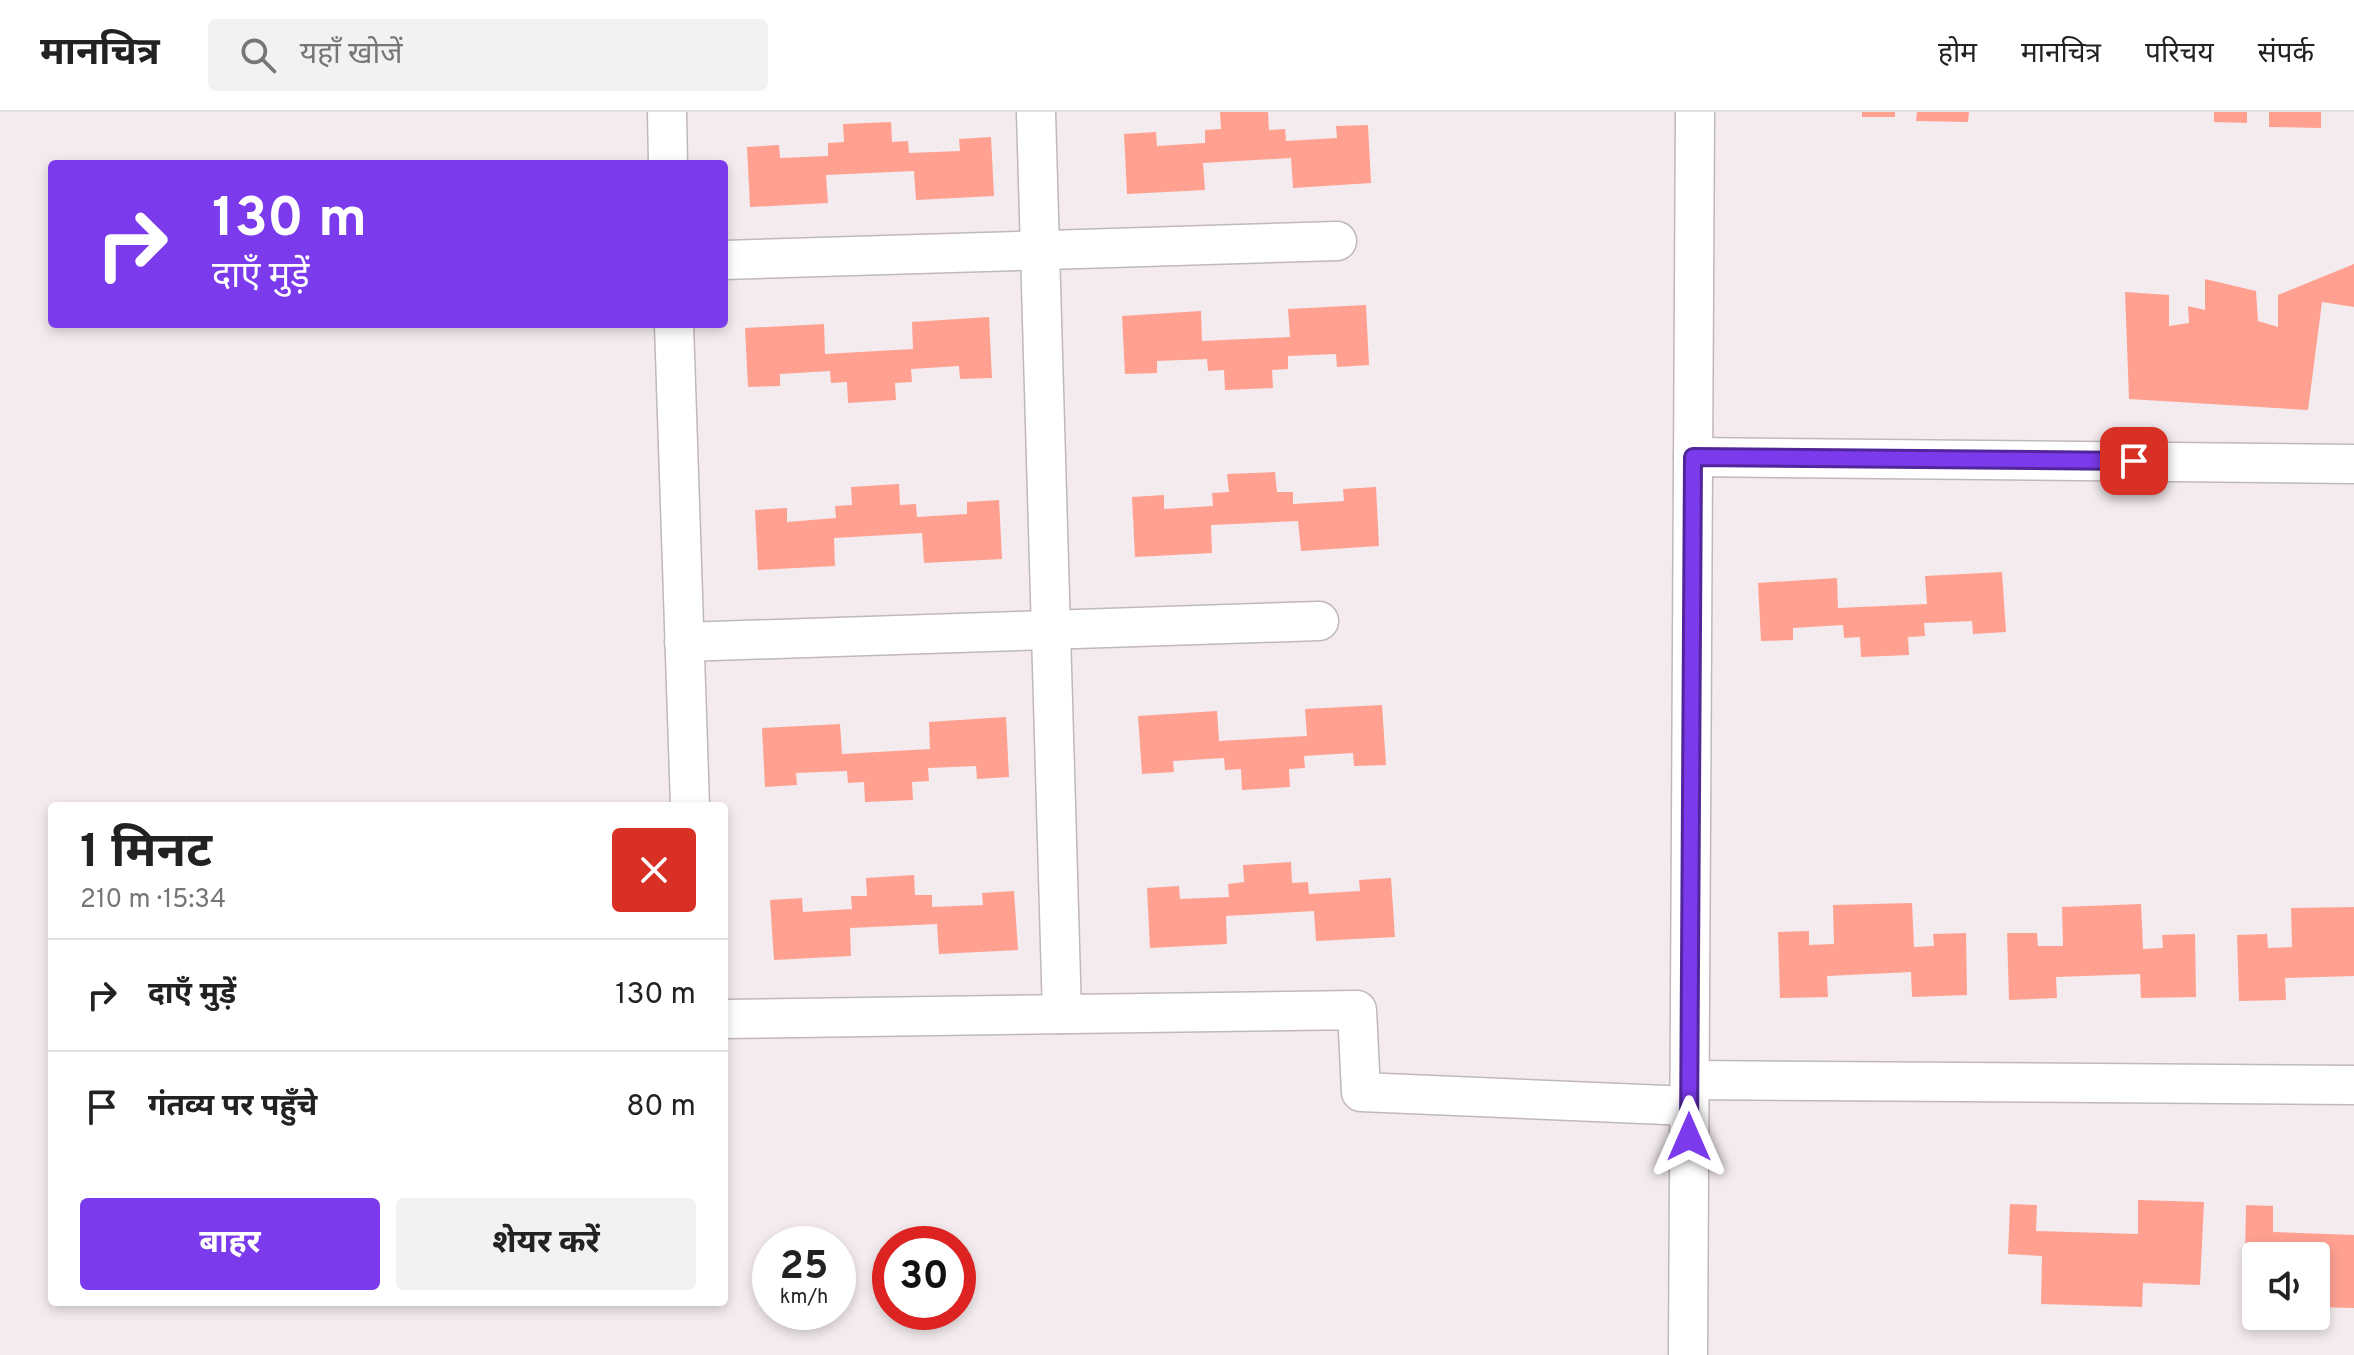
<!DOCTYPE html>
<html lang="hi">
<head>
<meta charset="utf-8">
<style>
  body { margin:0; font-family:Overpass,"Noto Sans Devanagari",sans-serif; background:#f2f2f2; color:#222; height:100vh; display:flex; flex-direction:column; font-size:30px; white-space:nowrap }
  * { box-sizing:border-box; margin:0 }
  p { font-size:26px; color:#767676 }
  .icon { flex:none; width:44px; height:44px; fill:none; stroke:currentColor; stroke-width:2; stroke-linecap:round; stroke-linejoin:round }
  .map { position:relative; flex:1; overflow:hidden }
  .sheet { position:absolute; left:48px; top:690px; width:680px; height:504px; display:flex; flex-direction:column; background:#fff; border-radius:8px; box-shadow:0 4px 12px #0003 }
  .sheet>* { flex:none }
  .hud { position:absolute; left:48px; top:48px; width:680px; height:168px; border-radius:8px; box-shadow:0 4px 12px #0003; background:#7c3aed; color:#fff; overflow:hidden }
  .fabs { position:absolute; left:2242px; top:1130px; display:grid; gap:16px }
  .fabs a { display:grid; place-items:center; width:88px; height:88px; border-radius:8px; background:#fff; box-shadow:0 4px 12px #0003; font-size:40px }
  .speed { position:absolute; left:752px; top:1114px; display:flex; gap:16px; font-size:40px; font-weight:700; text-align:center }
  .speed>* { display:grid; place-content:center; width:104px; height:104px; border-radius:50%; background:#fff; box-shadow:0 4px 12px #0003; line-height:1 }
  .speed small { font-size:20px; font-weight:400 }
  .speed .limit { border:12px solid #d22; background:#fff; color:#111 }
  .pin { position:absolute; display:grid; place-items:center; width:68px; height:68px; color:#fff; margin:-34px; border-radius:16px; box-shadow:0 4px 12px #0006 }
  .me { position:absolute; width:88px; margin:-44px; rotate:0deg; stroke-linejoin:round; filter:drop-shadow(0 0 6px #0008) }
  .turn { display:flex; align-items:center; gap:28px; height:168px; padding:0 32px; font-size:36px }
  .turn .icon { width:104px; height:104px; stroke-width:2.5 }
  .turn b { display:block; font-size:56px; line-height:68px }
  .round { display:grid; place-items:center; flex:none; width:84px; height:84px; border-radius:8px; background:#f2f2f2 }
  .summary { display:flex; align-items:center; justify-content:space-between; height:136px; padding:0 32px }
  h1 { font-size:48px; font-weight:700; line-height:60px }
  .action { display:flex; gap:16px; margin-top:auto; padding:16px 32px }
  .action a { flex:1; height:92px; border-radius:8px; background:#7c3aed; color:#fff; font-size:32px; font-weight:700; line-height:92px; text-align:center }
  .action a+a { background:#f2f2f2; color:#222 }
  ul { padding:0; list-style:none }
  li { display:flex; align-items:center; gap:24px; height:112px; padding:0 32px; border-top:2px solid #e0e0e0 }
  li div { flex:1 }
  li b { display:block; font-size:30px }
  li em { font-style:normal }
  header { display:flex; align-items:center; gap:48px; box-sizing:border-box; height:112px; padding:0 40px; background:#fff; border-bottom:2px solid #e0e0e0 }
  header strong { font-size:38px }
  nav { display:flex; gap:44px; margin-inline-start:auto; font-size:28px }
  .search { width:560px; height:72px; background:#f2f2f2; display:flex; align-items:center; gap:20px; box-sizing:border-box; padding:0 28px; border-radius:8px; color:#767676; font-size:30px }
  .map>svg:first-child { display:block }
  .building { fill:#ffa091 }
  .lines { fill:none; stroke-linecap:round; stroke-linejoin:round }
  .minor-casing { stroke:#c0b8ba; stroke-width:41 }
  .minor { stroke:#fff; stroke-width:38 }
  .route-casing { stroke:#51269a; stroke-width:20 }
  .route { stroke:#7c3aed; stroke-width:14 }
</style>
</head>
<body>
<header>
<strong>मानचित्र</strong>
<div class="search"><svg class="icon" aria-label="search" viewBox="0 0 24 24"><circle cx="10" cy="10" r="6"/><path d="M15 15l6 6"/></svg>यहाँ खोजें</div>
<nav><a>होम</a><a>मानचित्र</a><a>परिचय</a><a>संपर्क</a></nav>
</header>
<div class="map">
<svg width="2354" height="1243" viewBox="0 0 2354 1243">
  <rect width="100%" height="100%" fill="#f3ebed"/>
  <!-- building -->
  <g class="building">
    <path d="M 1220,0 L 1268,0 L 1269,18 L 1285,17 L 1286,29 L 1337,26 L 1336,14 L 1368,13 L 1371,71 L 1293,76 L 1291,46 L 1203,51 L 1205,78 L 1127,82 L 1124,22 L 1156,20 L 1157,34 L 1205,31 L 1205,18 L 1221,17 Z"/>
    <rect x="1862" y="0" width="33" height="5"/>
    <path d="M 1917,0 L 1969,0 L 1968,10 L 1916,9 Z"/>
    <path d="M 2214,0 L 2247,0 L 2247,11 L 2214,10 Z"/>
    <path d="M 2269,0 L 2321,0 L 2321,16 L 2269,15 Z"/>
    <path d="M 891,10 L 892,30 L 908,29 L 909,41 L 960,39 L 959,27 L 991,25 L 994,84 L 916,88 L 914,59 L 826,63 L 828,91 L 750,95 L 747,35 L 779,33 L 780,46 L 828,44 L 828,31 L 844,30 L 843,12 Z"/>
    <path d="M 2354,152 L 2354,195 L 2322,190 L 2308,298 L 2129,287 L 2125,180 L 2169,183 L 2169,214 L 2189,211 L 2188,194 L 2205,198 L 2205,167 L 2256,179 L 2258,209 L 2278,215 L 2278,183 Z"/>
    <path d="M 1366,193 L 1369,253 L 1337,255 L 1336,242 L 1288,244 L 1288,257 L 1272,258 L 1273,276 L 1225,278 L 1224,258 L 1208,259 L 1207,247 L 1157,249 L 1157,261 L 1125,262 L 1122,204 L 1201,199 L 1202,229 L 1290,225 L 1288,197 Z"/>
    <path d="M 989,205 L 992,266 L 960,267 L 959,254 L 911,257 L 912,270 L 895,271 L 896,288 L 848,291 L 847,270 L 831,271 L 830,259 L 780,262 L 780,274 L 748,275 L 745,216 L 824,212 L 825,242 L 913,237 L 912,210 Z"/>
    <path d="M 1275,360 L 1277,380 L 1293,380 L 1293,392 L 1344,389 L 1343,377 L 1376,375 L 1379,434 L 1301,439 L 1298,409 L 1211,413 L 1212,441 L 1135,445 L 1132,385 L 1164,383 L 1164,397 L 1213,394 L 1212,381 L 1229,380 L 1227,362 Z"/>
    <path d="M 899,372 L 900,393 L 916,392 L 917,405 L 967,402 L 967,390 L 999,388 L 1002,447 L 924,451 L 922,421 L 834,426 L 835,454 L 758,458 L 755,398 L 787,396 L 787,410 L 836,406 L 835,394 L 852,393 L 851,375 Z"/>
    <path d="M 2002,460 L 2006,520 L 1973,522 L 1972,509 L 1924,511 L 1925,524 L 1908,525 L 1909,543 L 1861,545 L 1860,525 L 1844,526 L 1843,513 L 1793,516 L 1793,528 L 1761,529 L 1758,471 L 1837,466 L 1838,496 L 1927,492 L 1925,464 Z"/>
    <path d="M 1382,593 L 1386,653 L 1354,654 L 1353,641 L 1304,644 L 1305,656 L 1289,657 L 1290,675 L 1242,678 L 1241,657 L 1225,658 L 1224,646 L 1173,649 L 1174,660 L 1142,662 L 1138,604 L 1217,599 L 1219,629 L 1307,624 L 1305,597 Z"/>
    <path d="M 1006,605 L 1009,665 L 977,667 L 976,654 L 928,656 L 929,669 L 912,670 L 913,688 L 865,690 L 864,670 L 848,671 L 847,659 L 796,661 L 797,673 L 765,675 L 762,616 L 840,612 L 842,642 L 930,637 L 929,610 Z"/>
    <path d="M 1291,750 L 1292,771 L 1308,770 L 1309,782 L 1360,779 L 1359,768 L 1391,766 L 1395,825 L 1316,829 L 1314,799 L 1226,804 L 1227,832 L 1150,836 L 1147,776 L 1179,774 L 1180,787 L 1229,785 L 1228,772 L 1244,770 L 1243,753 Z"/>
    <path d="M 914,763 L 915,783 L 932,783 L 932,795 L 983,793 L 982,781 L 1014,779 L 1018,838 L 939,842 L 937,812 L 850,816 L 851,844 L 774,848 L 770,788 L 802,786 L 803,800 L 852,797 L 851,784 L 867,784 L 866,766 Z"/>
    <path d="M 1912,791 L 1914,835 L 1934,834 L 1933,822 L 1966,821 L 1967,883 L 1912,885 L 1911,860 L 1827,864 L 1828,885 L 1780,886 L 1778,820 L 1809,819 L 1809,833 L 1834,832 L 1833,793 Z"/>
    <path d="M 2141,792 L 2143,837 L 2163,836 L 2162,823 L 2195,822 L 2196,885 L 2141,886 L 2140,862 L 2056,865 L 2057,886 L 2009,888 L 2007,821 L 2037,821 L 2038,834 L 2063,834 L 2062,795 Z"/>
    <path d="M 2354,795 L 2354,864 L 2285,866 L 2286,888 L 2239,889 L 2237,823 L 2267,822 L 2268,836 L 2292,835 L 2291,796 Z"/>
    <path d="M 2138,1088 L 2204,1090 L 2200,1173 L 2143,1171 L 2142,1195 L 2041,1192 L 2042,1144 L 2008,1142 L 2010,1092 L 2037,1093 L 2036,1119 L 2138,1122 Z"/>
    <path d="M 2246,1093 L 2273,1094 L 2273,1120 L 2354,1123 L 2354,1196 L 2316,1195 L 2316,1144 L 2245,1144 Z"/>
  </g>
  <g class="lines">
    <!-- minor casing -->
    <g class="minor-casing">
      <g id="minor">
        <path d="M 667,0 L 668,52"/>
        <path d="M 1036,0 L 1062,902"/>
        <path d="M 724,148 L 1337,129"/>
        <path d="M 674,212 L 690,694"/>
        <path d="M 1693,345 L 2354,352"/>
        <path d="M 684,530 L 1319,509"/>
        <path d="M 724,907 L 1357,898 L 1361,980 L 1689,994"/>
        <path d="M 1690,968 L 2354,973"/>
        <path d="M 1688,1243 L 1695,0"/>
      </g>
    </g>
    <!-- minor -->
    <use href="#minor" class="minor"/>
  </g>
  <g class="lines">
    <!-- route casing -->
    <g class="route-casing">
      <path id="route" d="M 1689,1025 L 1693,345 L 2134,349"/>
    </g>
    <!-- route -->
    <use href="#route" class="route"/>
  </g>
</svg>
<div class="fabs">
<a><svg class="icon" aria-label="sound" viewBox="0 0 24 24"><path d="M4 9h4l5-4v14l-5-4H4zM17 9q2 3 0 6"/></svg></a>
</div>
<div class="speed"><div>25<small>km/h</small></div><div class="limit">30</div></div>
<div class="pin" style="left:2134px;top:349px;background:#d93025"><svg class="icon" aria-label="arrive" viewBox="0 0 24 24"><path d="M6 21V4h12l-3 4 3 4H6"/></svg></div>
<svg class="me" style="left:1689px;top:1025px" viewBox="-20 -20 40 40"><path d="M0-17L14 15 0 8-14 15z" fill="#7c3aed" stroke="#fff" stroke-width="4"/></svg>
<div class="hud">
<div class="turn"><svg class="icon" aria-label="right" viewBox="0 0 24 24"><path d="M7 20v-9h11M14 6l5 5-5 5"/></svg><div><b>130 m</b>दाएँ मुड़ें</div></div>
</div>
<section class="sheet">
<div class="summary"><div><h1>1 मिनट</h1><p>210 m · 15:34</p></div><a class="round" style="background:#d93025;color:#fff"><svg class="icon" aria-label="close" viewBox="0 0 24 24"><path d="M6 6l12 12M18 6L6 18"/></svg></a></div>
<ul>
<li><svg class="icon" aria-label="right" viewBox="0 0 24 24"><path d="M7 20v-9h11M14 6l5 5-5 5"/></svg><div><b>दाएँ मुड़ें</b></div><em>130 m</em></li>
<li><svg class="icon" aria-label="arrive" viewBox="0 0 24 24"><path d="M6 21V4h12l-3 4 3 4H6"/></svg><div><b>गंतव्य पर पहुँचे</b></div><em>80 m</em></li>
</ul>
<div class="action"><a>बाहर</a><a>शेयर करें</a></div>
</section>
</div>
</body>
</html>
